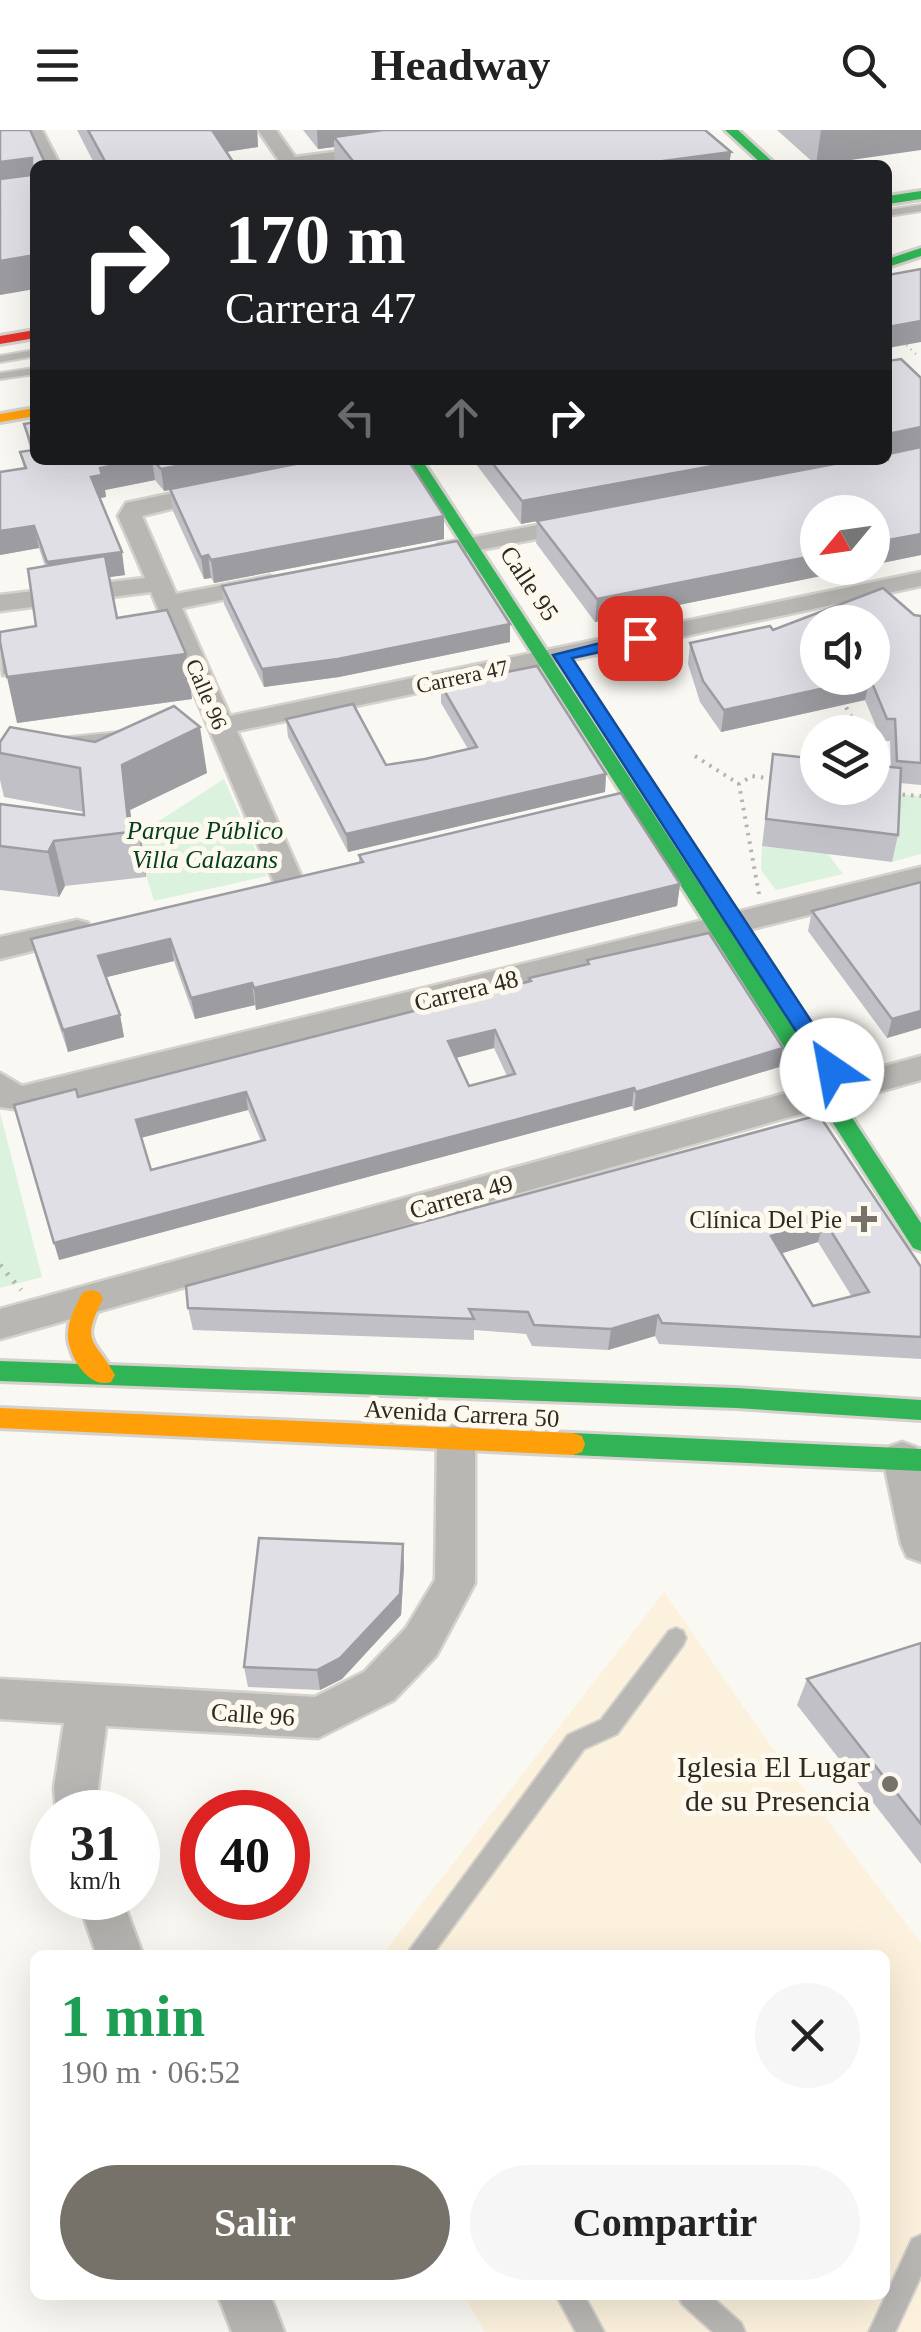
<!DOCTYPE html>
<html lang="es">
<head>
<meta charset="utf-8">
<style>
  body { margin:0; font-family:"Times New Roman",serif; background:#f6f6f6; color:#222; height:100vh; display:flex; flex-direction:column; font-size:38px; white-space:nowrap }
  * { box-sizing:border-box; margin:0 }
  p { font-size:32px; color:#767676 }
  .icon { flex:none; width:55px; height:55px; fill:none; stroke:currentColor; stroke-width:2; stroke-linecap:round; stroke-linejoin:round }
  .map { position:relative; flex:1; overflow:hidden }
  .details { position:absolute; left:30px; top:1820px; width:860px; height:350px; display:flex; flex-direction:column; background:#fff; border-radius:15px; box-shadow:0 10px 40px #0002 }
  .details>* { flex:none }
  .top-card { position:absolute; left:30px; top:30px; width:862px; height:305px; border-radius:15px; box-shadow:0 10px 40px #0002; background:#202124; color:#fff; overflow:hidden }
  .needle { width:65px; rotate:241deg }
  .fabs { position:absolute; left:800px; top:365px; display:grid; gap:20px }
  .fabs a { display:grid; place-items:center; width:90px; height:90px; border-radius:50%; background:#fff; box-shadow:0 10px 40px #0002; font-size:50px }
  .speed { position:absolute; left:30px; top:1660px; display:flex; gap:20px; font-size:50px; font-weight:700; text-align:center }
  .speed>* { display:grid; place-content:center; width:130px; height:130px; border-radius:50%; background:#fff; box-shadow:0 10px 40px #0002; line-height:1 }
  .speed small { font-size:25px; font-weight:400 }
  .speed .limit { border:15px solid #d22; background:#fff; color:#111 }
  .pin { position:absolute; display:grid; place-items:center; width:85px; height:85px; color:#fff; margin:-42px; border-radius:20px; box-shadow:0 5px 15px #0006 }
  .me { position:absolute; width:110px; margin:-55px; rotate:327deg; stroke-linejoin:round; filter:drop-shadow(0 0 8px #0008) }
  .turn { display:flex; align-items:center; gap:35px; height:210px; padding:0 30px; font-size:45px }
  .turn .icon { width:130px; height:130px; stroke-width:2.5 }
  .turn b { display:block; font-size:70px; line-height:85px }
  .lanes { display:flex; align-items:center; height:95px; padding:0 30px; background:#0003; justify-content:center; gap:50px; direction:ltr }
  .lanes .off { opacity:.35 }
  .round { display:grid; place-items:center; flex:none; width:105px; height:105px; border-radius:52px; background:#f6f6f6 }
  .summary { display:flex; align-items:center; justify-content:space-between; height:170px; padding:0 30px }
  h1 { font-size:60px; font-weight:600; line-height:75px; color:#1e9e55 }
  .primary-button { display:flex; gap:20px; margin-top:auto; padding:20px 30px }
  .primary-button a { flex:1; height:115px; border-radius:60px; background:#76726a; color:#fff; font-size:40px; font-weight:600; line-height:115px; text-align:center }
  .primary-button a+a { background:#f6f6f6; color:#222 }
  header { display:flex; justify-content:space-between; align-items:center; height:130px; padding:0 30px; background:#fff; font-size:45px; font-weight:600 }
  .map>svg:first-child { display:block }
  .built { fill:#fbf1dc }
  .green { fill:#dbf2de }
  .lines { fill:none; stroke-linecap:round; stroke-linejoin:round }
  .lane-casing { stroke:#d5d2cd; stroke-width:4 }
  .street-casing { stroke:#d5d2cd; stroke-width:5 }
  .fast-casing { stroke:#d5d2cd; stroke-width:6 }
  .slow-casing { stroke:#d5d2cd; stroke-width:6 }
  .jam-casing { stroke:#d5d2cd; stroke-width:6 }
  .path-far2 { stroke:#b6b3b1; stroke-width:2.5; stroke-dasharray:1 5; stroke-linecap:butt }
  .path-far1 { stroke:#b6b3b1; stroke-width:4; stroke-dasharray:2.5 6; stroke-linecap:butt }
  .path { stroke:#b6b3b1; stroke-width:5; stroke-dasharray:2.5 8; stroke-linecap:butt }
  .lane { fill:#b9b7b3; fill-rule:evenodd }
  .street { fill:#b9b7b3; fill-rule:evenodd }
  .fast { fill:#30b455; fill-rule:evenodd }
  .slow { fill:#ff9f0a; fill-rule:evenodd }
  .jam { fill:#e5322d; fill-rule:evenodd }
  .wall { fill:#c1c0c6; fill-rule:evenodd }
  .shaded-wall { fill:#9d9ca1 }
  .building { fill:#e0dfe6; stroke:#9d9ca1; stroke-width:2.5; fill-rule:evenodd }
  .route { fill:#1a73e8; stroke:#114b97; stroke-width:2.5 }
  .poi-dot { fill:#76726a; stroke:#fef9ee; stroke-width:4 }
  .labels { text-anchor:middle; stroke-width:10; stroke-linejoin:round; paint-order:stroke }
  .far-street-label { font-size:22px; fill:#2f2a20; stroke:#fef9ee }
  .street-label { font-size:25px; fill:#2f2a20; stroke:#fef9ee }
  .park-label { font-size:25px; font-style:italic; fill:#013d1e; stroke:#fef9ee }
  .poi-label { font-size:25px; fill:#2f2a20; stroke:#fef9ee; text-anchor:end }
  .near-poi-label { font-size:30px; fill:#2f2a20; stroke:#fef9ee; text-anchor:end }
</style>
</head>
<body>
<header><svg class="icon" aria-label="menu" viewBox="0 0 24 24"><path d="M4 6h16M4 12h16M4 18h16"/></svg>Headway<svg class="icon" aria-label="search" viewBox="0 0 24 24"><circle cx="10" cy="10" r="6"/><path d="M15 15l6 6"/></svg></header>
<div class="map">
<svg width="921" height="2202" viewBox="0 0 921 2202">
  <rect width="100%" height="100%" fill="#faf8f2"/>
  <!-- built -->
  <path class="built" d="M 664,1462 L 768,1612 L 921,1813 L 921,2202 L 485,2202 L 464,2165 L 885,2165 L 885,1825 L 382,1825 Z"/>
  <!-- green -->
  <g class="green">
    <path d="M 224,649 L 267,746 L 154,771 L 134,707 Z"/>
    <path d="M 892,664 L 921,666 L 921,724 L 892,732 Z"/>
    <path d="M 762,716 L 828,724 L 843,744 L 776,760 L 761,740 Z"/>
    <path d="M 0,982 L 42,1147 L 0,1158 Z"/>
  </g>
  <g class="lines">
    <!-- lane casing -->
    <g class="lane-casing">
      <g id="lane">
        <path d="M 324,32 L 329,33 L 331,35 L 319,35 Z"/>
        <path d="M 921,75 L 921,81 L 888,86 L 888,80 Z"/>
        <path d="M 35,220 L 35,226 L 0,232 L 0,226 Z"/>
        <path d="M 35,238 L 35,244 L 0,249 L 0,243 Z"/>
        <path d="M 129,601 L 136,605 L 134,608 L 60,616 L 53,612 L 60,608 Z"/>
        <path d="M 676,1498 L 683,1501 L 686,1508 L 683,1515 L 617,1604 L 584,1619 L 432,1825 L 406,1825 L 568,1605 L 601,1590 L 669,1501 Z"/>
        <path d="M 921,2105 L 921,2146 L 895,2202 L 869,2202 L 912,2109 Z"/>
        <path d="M 556,2165 L 584,2165 L 604,2202 L 576,2202 Z"/>
        <path d="M 678,2165 L 710,2165 L 741,2193 L 745,2202 L 713,2202 L 682,2174 Z"/>
      </g>
    </g>
    <!-- street casing -->
    <g class="street-casing">
      <g id="street">
        <path d="M 24,0 L 42,0 L 60,35 L 42,35 Z"/>
        <path d="M 258,0 L 276,0 L 295,27 L 381,16 L 390,21 L 381,26 L 282,35 Z"/>
        <path d="M 216,354 L 228,361 L 224,366 L 142,386 L 176,464 L 270,446 L 282,453 L 270,460 L 182,478 L 230,586 L 921,442 L 921,456 L 237,601 L 303,750 L 298,757 L 278,757 L 273,750 L 151,462 L 0,481 L 0,465 L 145,448 L 118,386 L 126,373 Z"/>
        <path d="M 584,386 L 592,388 L 596,393 L 592,398 L 439,428 L 427,421 L 439,414 Z"/>
        <path d="M 0,508 L 13,516 L 16,537 L 3,545 Z"/>
        <path d="M 921,737 L 921,757 L 22,980 L 0,977 L 0,943 L 22,956 Z"/>
        <path d="M 77,790 L 88,793 L 92,800 L 88,807 L 0,829 L 0,807 Z"/>
        <path d="M 921,926 L 921,950 L 0,1209 L 0,1179 Z"/>
        <path d="M 456,1295 L 470,1299 L 475,1311 L 475,1453 L 436,1526 L 394,1570 L 318,1608 L 106,1596 L 98,1658 L 100,1682 L 56,1682 L 54,1658 L 64,1593 L 0,1589 L 0,1549 L 315,1567 L 364,1542 L 406,1498 L 435,1450 L 437,1311 L 442,1299 Z"/>
        <path d="M 902,1312 L 916,1317 L 921,1328 L 921,1432 L 907,1427 L 901,1414 L 883,1329 L 888,1317 Z"/>
        <path d="M 77,1768 L 122,1768 L 143,1825 L 97,1825 Z"/>
        <path d="M 218,2165 L 270,2165 L 284,2202 L 232,2202 Z"/>
      </g>
    </g>
    <!-- fast casing -->
    <g class="fast-casing">
      <g id="fast">
        <path d="M 725,0 L 738,0 L 776,35 L 763,35 Z"/>
        <path d="M 921,61 L 921,69 L 888,74 L 888,66 Z"/>
        <path d="M 921,118 L 921,126 L 888,137 L 888,129 Z"/>
        <path d="M 408,330 L 422,330 L 921,1093 L 921,1121 L 913,1118 Z"/>
        <path d="M 0,1231 L 736,1258 L 921,1270 L 921,1290 L 736,1278 L 0,1251 Z"/>
        <path d="M 573,1303 L 921,1319 L 921,1341 L 573,1325 L 564,1322 L 561,1314 L 564,1306 Z"/>
      </g>
    </g>
    <!-- slow casing -->
    <g class="slow-casing">
      <g id="slow">
        <path d="M 35,278 L 35,286 L 0,292 L 0,284 Z"/>
        <path d="M 91,1160 L 99,1162 L 103,1169 C 79,1215 96,1209 115,1245 L 111,1252 C 88,1260 66,1223 68,1202 C 69,1188 76,1175 83,1162 Z"/>
        <path d="M 0,1278 L 573,1303 L 582,1306 L 585,1314 L 582,1322 L 573,1325 L 0,1298 Z"/>
      </g>
    </g>
    <!-- jam casing -->
    <g class="jam-casing">
      <path id="jam" d="M 35,200 L 35,208 L 0,214 L 0,206 Z"/>
    </g>
    <!-- path-far2 -->
    <path class="path-far2" d="M 902,211 L 918,226"/>
    <!-- path-far1 -->
    <g class="path-far1">
      <path d="M 842,570 L 860,602"/>
      <path d="M 695,626 L 739,654"/>
      <path d="M 894,664 L 921,666"/>
      <path d="M 759,764 L 739,654 L 752,646 L 774,649"/>
    </g>
    <!-- path -->
    <path class="path" d="M 0,1135 L 21,1160"/>
    <!-- lane -->
    <use href="#lane" class="lane"/>
    <!-- street -->
    <use href="#street" class="street"/>
    <!-- fast -->
    <use href="#fast" class="fast"/>
    <!-- slow -->
    <use href="#slow" class="slow"/>
    <!-- jam -->
    <use href="#jam" class="jam"/>
  </g>
  <!-- wall -->
  <g class="wall">
    <path d="M 77,0 L 257,0 L 258,17 L 226,22 L 235,35 L 95,35 Z"/>
    <path d="M 303,0 L 705,0 L 731,22 L 729,35 L 335,35 L 334,17 L 318,19 Z"/>
    <path d="M 777,0 L 921,0 L 816,35 Z"/>
    <path d="M 921,248 L 921,425 L 595,492 L 536,413 L 537,391 L 521,394 L 473,330 L 888,330 Z"/>
    <path d="M 35,292 L 35,330 L 408,330 L 444,409 L 214,453 L 211,448 L 204,449 L 173,381 L 170,360 L 164,361 L 155,350 L 105,360 L 106,367 L 100,368 L 125,445 L 109,447 L 117,488 L 186,524 L 192,569 L 17,593 L 36,496 L 45,436 L 39,418 L 0,425 L 24,338 L 20,322 L 30,320 L 24,294 Z"/>
    <path d="M 222,456 L 510,512 L 339,547 L 264,557 L 224,474 Z"/>
    <path d="M 914,485 L 921,486 L 921,655 L 900,653 L 898,705 L 892,732 L 762,716 L 773,624 L 891,637 L 890,611 L 882,611 L 865,570 L 721,602 L 700,572 L 688,534 L 690,513 L 773,500 Z"/>
    <path d="M 441,555 L 606,644 L 605,662 L 348,722 L 288,607 L 286,589 L 386,635 L 425,629 L 468,619 L 441,573 Z"/>
    <path d="M 0,612 L 207,643 L 130,680 L 132,692 L 138,692 L 146,738 L 146,747 L 65,756 L 59,767 L 0,760 L 0,674 L 84,685 L 84,682 L 4,667 L 0,650 Z"/>
    <path d="M 359,725 L 680,754 L 677,776 L 256,880 L 255,875 L 195,889 L 174,831 L 106,847 L 120,885 L 124,907 L 68,922 L 37,831 L 31,809 L 359,732 Z"/>
    <path d="M 812,781 L 921,898 L 887,908 L 808,801 Z"/>
    <path d="M 587,830 L 779,937 L 634,981 L 632,976 L 59,1130 L 78,967 L 529,851 L 529,848 L 586,834 ZM 494,918 L 507,946 L 469,956 L 456,928 ZM 248,980 L 261,1011 L 151,1040 L 141,1008 Z"/>
    <path d="M 819,985 L 921,1137 L 921,1229 L 659,1214 L 655,1206 L 608,1220 L 532,1216 L 526,1204 L 474,1200 L 474,1210 L 193,1200 L 188,1178 ZM 818,1112 L 852,1167 L 813,1176 L 782,1123 Z"/>
    <path d="M 403,1414 L 404,1436 L 401,1485 L 342,1549 L 320,1560 L 248,1557 L 244,1537 Z"/>
    <path d="M 921,1513 L 921,1734 L 797,1575 L 807,1549 Z"/>
  </g>
  <!-- shaded-wall -->
  <g class="shaded-wall">
    <path d="M 208,0 L 257,0 L 258,17 L 211,24 Z"/>
    <path d="M 317,0 L 456,0 L 334,7 L 334,17 L 318,19 Z"/>
    <path d="M 821,0 L 921,0 L 921,20 L 816,35 Z"/>
    <path d="M 731,22 L 729,35 L 633,35 Z"/>
    <path d="M 32,28 L 35,46 L 0,65 L 0,32 Z"/>
    <path d="M 35,125 L 35,159 L 0,165 L 0,131 Z"/>
    <path d="M 921,191 L 921,212 L 888,218 L 888,197 Z"/>
    <path d="M 921,297 L 921,319 L 888,325 L 888,304 Z"/>
    <path d="M 142,330 L 152,330 L 155,350 L 105,360 L 106,367 L 95,369 L 91,347 L 100,338 Z"/>
    <path d="M 207,330 L 320,330 L 164,361 L 161,339 Z"/>
    <path d="M 745,330 L 860,330 L 521,394 L 522,371 Z"/>
    <path d="M 444,386 L 444,409 L 214,453 L 211,430 Z"/>
    <path d="M 34,396 L 39,418 L 0,425 L 0,401 Z"/>
    <path d="M 921,404 L 921,425 L 872,435 L 872,413 Z"/>
    <path d="M 122,422 L 125,445 L 52,455 L 47,432 Z"/>
    <path d="M 208,425 L 211,448 L 204,449 L 201,427 Z"/>
    <path d="M 818,425 L 818,438 L 861,438 L 595,492 L 597,469 Z"/>
    <path d="M 510,494 L 510,512 L 339,547 L 264,557 L 262,539 Z"/>
    <path d="M 186,524 L 192,569 L 17,593 L 7,547 Z"/>
    <path d="M 870,548 L 865,570 L 721,602 L 724,580 Z"/>
    <path d="M 200,597 L 207,643 L 130,680 L 133,702 L 130,702 L 122,635 Z"/>
    <path d="M 606,644 L 605,662 L 348,722 L 346,704 Z"/>
    <path d="M 138,692 L 146,738 L 146,747 L 138,701 Z"/>
    <path d="M 54,711 L 65,756 L 59,767 L 48,722 Z"/>
    <path d="M 680,754 L 677,776 L 256,880 L 254,858 Z"/>
    <path d="M 170,809 L 174,831 L 103,848 L 98,826 Z"/>
    <path d="M 252,853 L 255,875 L 195,889 L 191,868 Z"/>
    <path d="M 921,881 L 921,898 L 887,908 L 892,889 Z"/>
    <path d="M 120,885 L 124,907 L 68,922 L 63,900 Z"/>
    <path d="M 495,900 L 494,918 L 448,930 L 448,911 Z"/>
    <path d="M 783,918 L 779,937 L 634,981 L 636,962 Z"/>
    <path d="M 634,958 L 632,976 L 59,1130 L 54,1113 Z"/>
    <path d="M 246,962 L 248,980 L 140,1008 L 136,990 Z"/>
    <path d="M 824,1090 L 818,1112 L 767,1128 L 771,1106 Z"/>
    <path d="M 658,1185 L 655,1206 L 608,1220 L 611,1199 Z"/>
    <path d="M 403,1414 L 404,1436 L 401,1485 L 342,1549 L 320,1560 L 317,1540 Z"/>
  </g>
  <!-- building -->
  <g class="building">
    <path d="M 0,0 L 30,0 L 46,35 L 35,35 L 35,125 L 0,131 L 0,49 L 32,45 L 32,28 L 0,32 Z"/>
    <path d="M 88,0 L 212,0 L 235,35 L 104,35 L 107,35 Z"/>
    <path d="M 383,0 L 705,0 L 731,22 L 633,35 L 356,35 L 334,7 Z"/>
    <path d="M 921,139 L 921,191 L 888,197 L 888,145 Z"/>
    <path d="M 901,229 L 921,248 L 921,297 L 888,304 L 888,231 Z"/>
    <path d="M 35,292 L 35,330 L 142,330 L 100,338 L 102,345 L 91,347 L 122,422 L 47,432 L 34,396 L 0,401 L 0,342 L 26,338 L 20,322 L 33,320 L 24,294 Z"/>
    <path d="M 921,317 L 921,404 L 872,413 L 872,382 L 818,382 L 818,425 L 597,469 L 537,391 L 855,330 L 888,330 L 888,324 Z"/>
    <path d="M 153,330 L 207,330 L 161,339 Z"/>
    <path d="M 316,330 L 408,330 L 444,386 L 211,430 L 208,425 L 201,427 L 170,359 Z"/>
    <path d="M 490,330 L 745,330 L 522,371 Z"/>
    <path d="M 457,411 L 510,494 L 338,529 L 262,539 L 222,456 Z"/>
    <path d="M 105,426 L 117,488 L 167,480 L 186,524 L 7,547 L 0,512 L 0,502 L 36,496 L 28,439 Z"/>
    <path d="M 883,458 L 914,485 L 921,486 L 921,633 L 897,631 L 895,589 L 887,589 L 870,548 L 724,580 L 703,551 L 690,513 L 770,496 L 773,500 ZM 818,492 L 872,492 L 872,548 L 818,548 Z"/>
    <path d="M 537,536 L 606,644 L 346,704 L 286,589 L 353,574 L 386,635 L 425,629 L 477,617 L 441,555 Z"/>
    <path d="M 174,576 L 200,597 L 122,635 L 128,691 L 138,692 L 138,701 L 54,711 L 48,722 L 0,716 L 0,674 L 84,685 L 80,638 L 0,623 L 0,612 L 10,597 L 95,612 Z"/>
    <path d="M 773,624 L 818,629 L 818,658 L 872,658 L 872,635 L 901,638 L 898,705 L 766,689 Z"/>
    <path d="M 621,663 L 680,754 L 254,858 L 252,853 L 191,868 L 170,809 L 98,826 L 120,885 L 63,900 L 31,809 L 363,732 L 359,725 Z"/>
    <path d="M 921,752 L 921,881 L 892,889 L 812,781 Z"/>
    <path d="M 709,803 L 783,918 L 636,962 L 634,958 L 54,1113 L 14,975 L 76,959 L 78,967 L 531,851 L 529,848 L 589,834 L 587,830 ZM 495,900 L 515,944 L 469,956 L 448,911 ZM 246,962 L 265,1010 L 151,1040 L 136,990 Z"/>
    <path d="M 819,985 L 921,1137 L 921,1207 L 662,1193 L 658,1185 L 611,1199 L 534,1195 L 528,1182 L 469,1179 L 474,1189 L 188,1178 L 186,1156 ZM 824,1090 L 869,1162 L 813,1176 L 771,1106 Z"/>
    <path d="M 259,1408 L 403,1414 L 400,1464 L 340,1528 L 317,1540 L 244,1537 Z"/>
    <path d="M 921,1513 L 921,1694 L 807,1549 Z"/>
  </g>
  <!-- route -->
  <path class="route" d="M 640,503 L 646,504 L 646,512 L 572,528 L 840,935 L 843,940 L 840,946 L 825,946 L 553,525 Z"/>
  <!-- markers -->
  <g class="poi-dot">
    <path d="M859 1074h10v10h10v10h-10v10h-10v-10h-10v-10h10z"/>
    <circle cx="890" cy="1654" r="10"/>
  </g>
  <g class="labels">
    <!-- far-street labels -->
    <g class="far-street-label">
      <text transform="translate(462 546) rotate(-12)" y="8">Carrera 47</text>
      <text transform="translate(207 564) rotate(67)" y="8">Calle 96</text>
    </g>
    <!-- street labels -->
    <g class="street-label">
      <text transform="translate(530 453) rotate(56)" y="9">Calle 95</text>
      <text transform="translate(466 860) rotate(-14)" y="9">Carrera 48</text>
      <text transform="translate(461 1066) rotate(-16)" y="9">Carrera 49</text>
      <text transform="translate(462 1283) rotate(3)" y="9">Avenida Carrera 50</text>
      <text transform="translate(253 1584) rotate(4)" y="9">Calle 96</text>
    </g>
    <!-- park labels -->
    <g class="park-label">
      <text x="205" y="709">Parque Público<tspan x="205" dy="29">Villa Calazans</tspan></text>
    </g>
    <!-- poi labels -->
    <g class="poi-label">
      <text x="842" y="1098">Clínica Del Pie</text>
    </g>
    <!-- near-poi labels -->
    <g class="near-poi-label">
      <text x="870" y="1647">Iglesia El Lugar<tspan x="870" dy="34">de su Presencia</tspan></text>
    </g>
  </g>
</svg>
<div class="fabs">
<a><svg class="needle" viewBox="-14 -14 28 28"><path d="M0-13l5 13h-10z" fill="#e53935"/><path d="M0 13l5-13h-10z" fill="#767676"/></svg></a>
<a><svg class="icon" aria-label="sound" viewBox="0 0 24 24"><path d="M4 9h4l5-4v14l-5-4H4zM17 9q2 3 0 6"/></svg></a>
<a><svg class="icon" aria-label="layers" viewBox="0 0 24 24"><path d="M12 4l9 5-9 5-9-5zM3 14l9 5 9-5"/></svg></a>
</div>
<div class="speed"><div>31<small>km/h</small></div><div class="limit">40</div></div>
<div class="pin" style="left:640px;top:508px;background:#d93025"><svg class="icon" aria-label="arrive" viewBox="0 0 24 24"><path d="M6 21V4h12l-3 4 3 4H6"/></svg></div>
<svg class="me" style="left:832px;top:940px" viewBox="-20 -20 40 40"><circle r="19" fill="#fff"/><path d="M0-13L10 11 0 6-10 11z" fill="#1a73e8"/></svg>
<div class="top-card">
<div class="turn"><svg class="icon" aria-label="right" viewBox="0 0 24 24"><path d="M7 20v-9h11M14 6l5 5-5 5"/></svg><div><b>170 m</b>Carrera 47</div></div>
<div class="lanes"><svg class="icon off" aria-label="left" viewBox="0 0 24 24"><path d="M17 20v-9H6M10 6l-5 5 5 5"/></svg><svg class="icon off" aria-label="ahead" viewBox="0 0 24 24"><path d="M12 20V5M6 11l6-6 6 6"/></svg><svg class="icon" aria-label="right" viewBox="0 0 24 24"><path d="M7 20v-9h11M14 6l5 5-5 5"/></svg></div>
</div>
<section class="details">
<div class="summary"><div><h1>1 min</h1><p>190 m · 06:52</p></div><a class="round"><svg class="icon" aria-label="close" viewBox="0 0 24 24"><path d="M6 6l12 12M18 6L6 18"/></svg></a></div>
<div class="primary-button"><a>Salir</a><a>Compartir</a></div>
</section>
</div>
</body>
</html>
